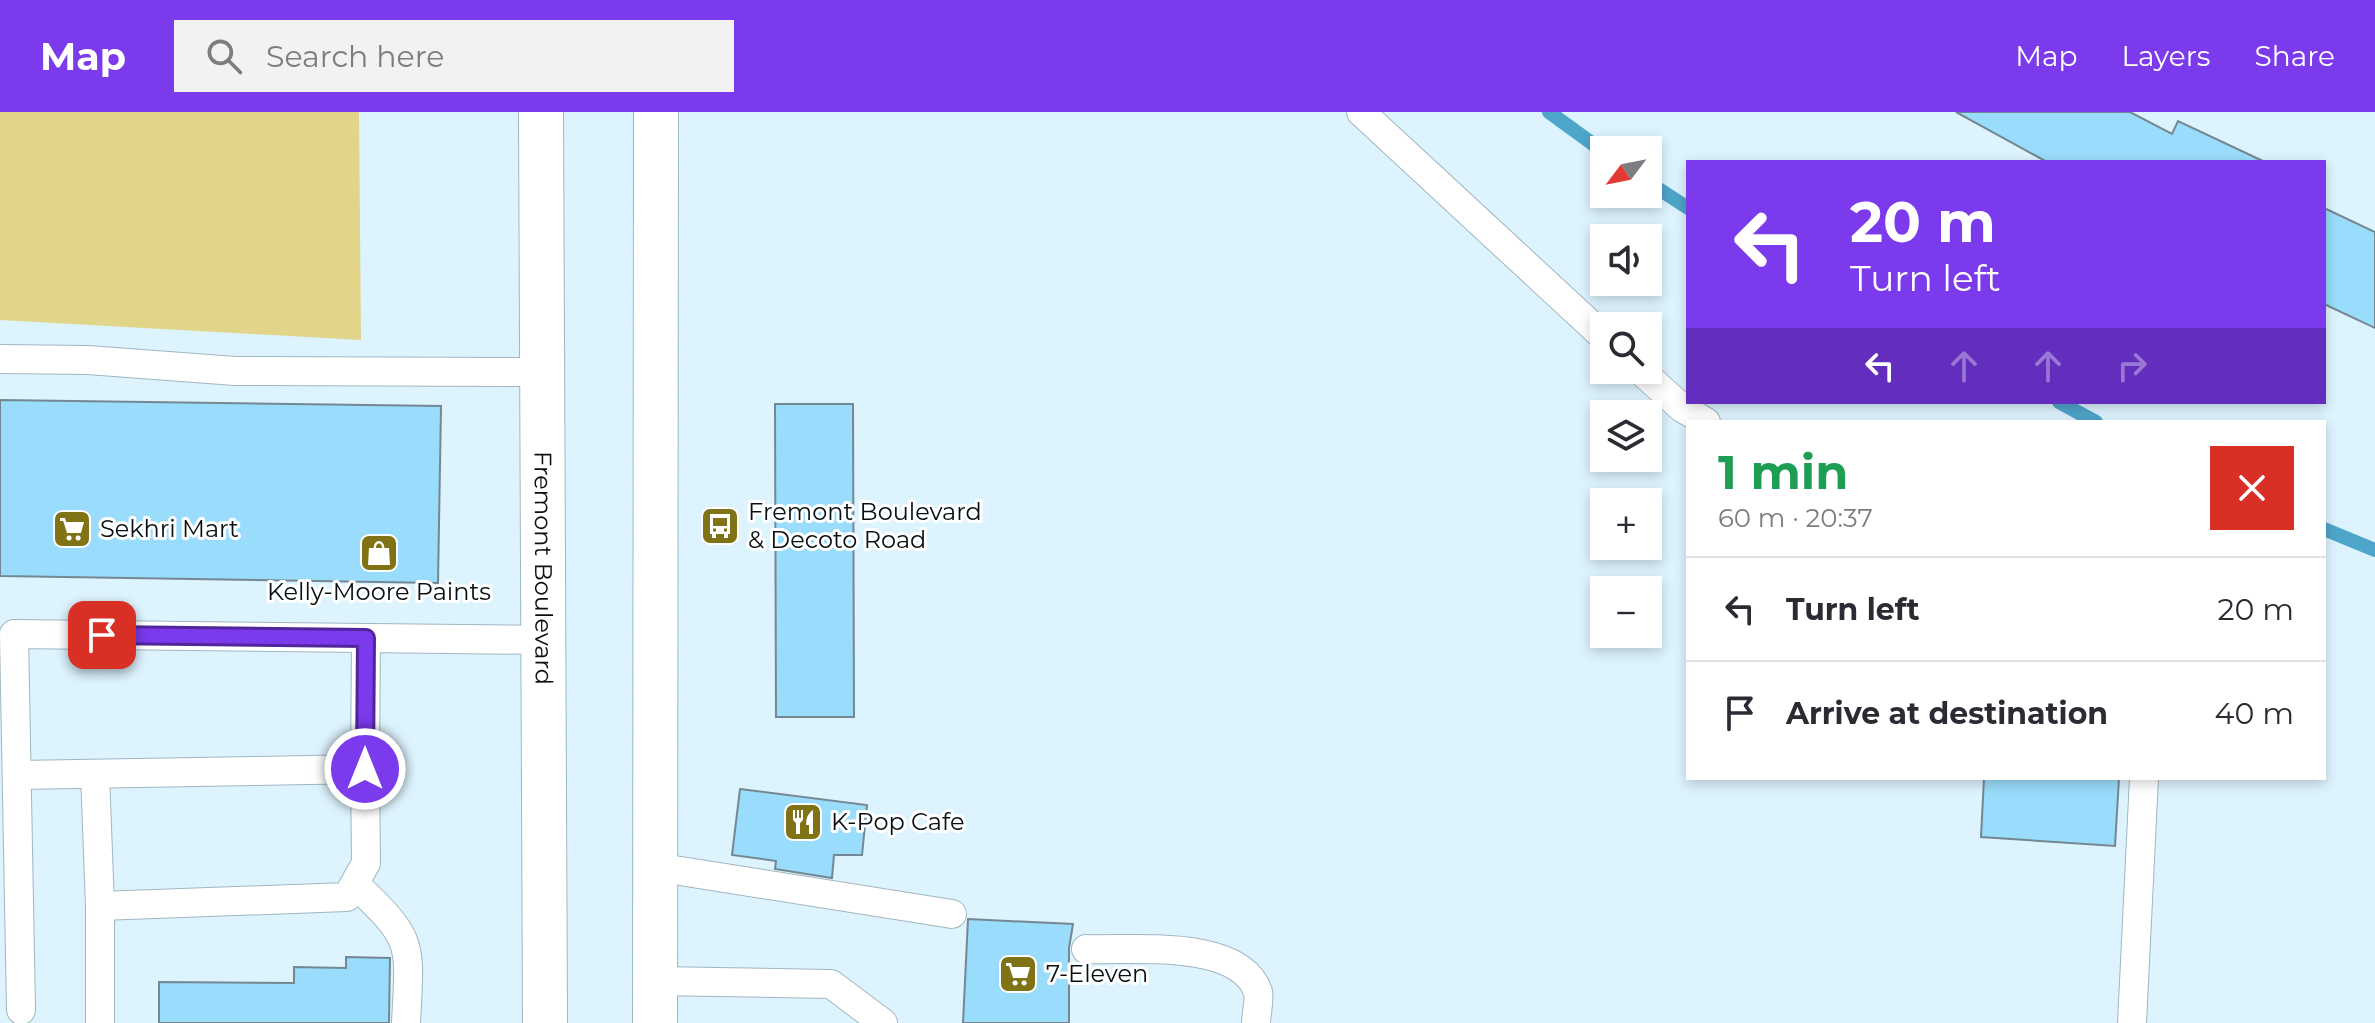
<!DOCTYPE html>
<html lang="en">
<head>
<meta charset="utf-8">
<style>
  body { margin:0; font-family:Montserrat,sans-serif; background:#f2f2f3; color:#2b2b33; height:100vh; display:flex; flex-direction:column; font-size:30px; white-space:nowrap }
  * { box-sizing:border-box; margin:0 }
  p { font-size:26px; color:#7c7c81 }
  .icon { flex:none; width:44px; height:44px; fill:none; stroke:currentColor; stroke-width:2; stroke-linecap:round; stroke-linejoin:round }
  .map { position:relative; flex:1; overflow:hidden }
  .drawer { position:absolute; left:1686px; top:308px; width:640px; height:360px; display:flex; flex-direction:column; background:#fff; border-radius:0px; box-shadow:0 4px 12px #0003 }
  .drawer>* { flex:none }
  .guide { position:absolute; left:1686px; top:48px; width:640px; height:244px; border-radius:0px; box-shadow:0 4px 12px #0003; background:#7c3aed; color:#fff; overflow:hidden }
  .needle { width:52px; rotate:238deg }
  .buttons { position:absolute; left:1590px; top:24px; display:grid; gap:16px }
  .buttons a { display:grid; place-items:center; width:72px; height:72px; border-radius:0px; background:#fff; box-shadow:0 4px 12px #0003; font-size:40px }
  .pin { position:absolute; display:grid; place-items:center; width:68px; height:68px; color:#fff; margin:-34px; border-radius:16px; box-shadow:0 4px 12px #0006 }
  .me { position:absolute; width:88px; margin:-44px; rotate:0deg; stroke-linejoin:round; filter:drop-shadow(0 0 6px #0008) }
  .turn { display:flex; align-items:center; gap:28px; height:168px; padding:0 32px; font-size:36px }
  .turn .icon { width:104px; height:104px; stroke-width:2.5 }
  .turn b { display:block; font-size:56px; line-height:68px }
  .lanes { display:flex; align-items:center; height:76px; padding:0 32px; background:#0003; justify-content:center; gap:40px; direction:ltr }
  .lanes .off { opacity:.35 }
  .round { display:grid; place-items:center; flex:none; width:84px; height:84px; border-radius:0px; background:#f2f2f3 }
  .overview { display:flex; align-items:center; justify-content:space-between; height:136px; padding:0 32px }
  h1 { font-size:48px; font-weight:700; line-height:60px; color:#1e9e55 }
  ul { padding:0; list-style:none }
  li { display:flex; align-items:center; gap:24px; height:104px; padding:0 32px; border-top:2px solid #e1e1e2 }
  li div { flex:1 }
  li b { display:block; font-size:30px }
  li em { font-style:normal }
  header { display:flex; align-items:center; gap:48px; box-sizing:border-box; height:112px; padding:0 40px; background:#7c3aed; color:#fff }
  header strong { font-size:38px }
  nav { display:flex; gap:44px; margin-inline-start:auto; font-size:28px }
  .search { width:560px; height:72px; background:#f2f2f3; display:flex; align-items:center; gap:20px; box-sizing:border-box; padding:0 28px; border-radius:0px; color:#7c7c81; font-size:30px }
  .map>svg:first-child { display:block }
  .green { fill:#e0d589 }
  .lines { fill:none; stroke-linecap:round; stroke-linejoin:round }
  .stream { stroke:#4ea5ca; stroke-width:14 }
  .building { fill:#9adcfb; stroke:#748892; stroke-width:2 }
  .lane-casing { stroke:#a1b6c0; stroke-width:30 }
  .primary-casing { stroke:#a1b6c0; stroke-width:46 }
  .lane { stroke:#fff; stroke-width:28 }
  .primary { stroke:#fff; stroke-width:44 }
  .route-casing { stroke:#51269a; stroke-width:20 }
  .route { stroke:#7c3aed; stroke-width:14 }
  .labels { text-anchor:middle; stroke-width:6; stroke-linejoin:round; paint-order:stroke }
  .poi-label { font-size:24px; fill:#081013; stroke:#fff; text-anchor:start }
  .street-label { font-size:24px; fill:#081013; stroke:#fff }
</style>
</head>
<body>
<header>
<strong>Map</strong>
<div class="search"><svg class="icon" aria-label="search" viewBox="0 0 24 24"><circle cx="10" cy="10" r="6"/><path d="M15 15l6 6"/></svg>Search here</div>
<nav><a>Map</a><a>Layers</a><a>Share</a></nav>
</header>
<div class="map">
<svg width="2375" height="911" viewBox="0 0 2375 911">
  <rect width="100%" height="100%" fill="#ddf3fe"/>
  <!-- green -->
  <path class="green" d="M 0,0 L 359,0 L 361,228 L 0,208 Z"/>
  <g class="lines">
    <!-- stream -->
    <g class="stream">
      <path d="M 1549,0 L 1604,40"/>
      <path d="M 1648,70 L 1688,96"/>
      <path d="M 2059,290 L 2096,310"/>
      <path d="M 2324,417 L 2375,438"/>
    </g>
  </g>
  <!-- building -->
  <g class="building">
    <path d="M 1956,0 L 2130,0 L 2172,22 L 2178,9 L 2265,50 L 2047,50 Z"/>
    <path d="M 2324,96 L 2375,120 L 2375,216 L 2324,192 Z"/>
    <path d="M 0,288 L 441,294 L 438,471 L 0,464 Z"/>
    <path d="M 775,292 L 853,292 L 854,605 L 776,605 Z"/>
    <path d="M 1984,666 L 2119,666 L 2115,734 L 1981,725 Z"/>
    <path d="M 740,677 L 867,693 L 862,743 L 834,743 L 832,766 L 775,757 L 776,749 L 732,743 Z"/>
    <path d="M 968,807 L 1073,812 L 1069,836 L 1069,911 L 963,911 Z"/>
    <path d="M 346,845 L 390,846 L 389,911 L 159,911 L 159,870 L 294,871 L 294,855 L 346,856 Z"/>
  </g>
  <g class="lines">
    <!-- lane casing -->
    <g class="lane-casing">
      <g id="lane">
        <path d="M 1361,0 L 1604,225"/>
        <path d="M 0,247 L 88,248 L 235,259 L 542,260"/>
        <path d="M 1640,258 L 1682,296 L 1706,310"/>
        <path d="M 95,662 L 100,794 L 347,785 L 366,751 L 365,657"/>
        <path d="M 18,663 L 365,657 L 366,526"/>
        <path d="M 655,755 L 952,802"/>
        <path d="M 355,772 C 415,829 410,830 406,911"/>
        <path d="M 1086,837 C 1132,839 1240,826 1258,880 C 1260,888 1256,902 1256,911"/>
        <path d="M 655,869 L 831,872 L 883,911"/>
        <path d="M 21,898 L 14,522 L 543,528"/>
        <path d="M 100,911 L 100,794"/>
        <path d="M 2132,911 L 2144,666"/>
      </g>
    </g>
    <!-- primary casing -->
    <g class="primary-casing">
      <g id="primary">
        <path id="s1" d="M 541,0 L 545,911"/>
        <path d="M 655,911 L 656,0"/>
      </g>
    </g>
    <!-- lane -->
    <use href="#lane" class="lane"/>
    <!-- primary -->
    <use href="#primary" class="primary"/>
  </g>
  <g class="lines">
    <!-- route casing -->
    <g class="route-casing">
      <path id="route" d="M 102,523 L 366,526 L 365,657"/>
    </g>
    <!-- route -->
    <use href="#route" class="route"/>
  </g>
  <!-- icons -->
  <defs>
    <g id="bus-square" transform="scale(2)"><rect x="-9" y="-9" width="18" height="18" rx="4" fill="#7f7315" stroke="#fff"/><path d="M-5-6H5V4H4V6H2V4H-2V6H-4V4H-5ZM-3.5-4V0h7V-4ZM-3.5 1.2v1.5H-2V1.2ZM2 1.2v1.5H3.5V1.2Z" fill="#fff"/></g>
    <g id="supermarket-square" transform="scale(2)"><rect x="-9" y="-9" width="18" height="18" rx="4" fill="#7f7315" stroke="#fff"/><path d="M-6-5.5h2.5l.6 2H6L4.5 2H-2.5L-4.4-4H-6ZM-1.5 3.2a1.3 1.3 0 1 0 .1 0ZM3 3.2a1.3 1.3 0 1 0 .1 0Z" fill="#fff"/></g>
    <g id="shop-square" transform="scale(2)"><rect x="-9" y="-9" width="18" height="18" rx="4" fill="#7f7315" stroke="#fff"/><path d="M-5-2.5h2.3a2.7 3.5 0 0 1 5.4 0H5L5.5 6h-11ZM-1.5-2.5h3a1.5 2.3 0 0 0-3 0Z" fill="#fff"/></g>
    <g id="restaurant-square" transform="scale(2)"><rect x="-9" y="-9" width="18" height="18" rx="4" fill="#7f7315" stroke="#fff"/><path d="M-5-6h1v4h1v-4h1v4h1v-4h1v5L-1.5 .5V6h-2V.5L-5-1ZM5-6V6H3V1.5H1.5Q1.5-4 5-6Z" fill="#fff"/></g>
  </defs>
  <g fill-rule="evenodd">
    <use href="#bus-square" x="720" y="414"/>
    <use href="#supermarket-square" x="72" y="417"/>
    <use href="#shop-square" x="379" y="441"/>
    <use href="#restaurant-square" x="803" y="710"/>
    <use href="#supermarket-square" x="1018" y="862"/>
  </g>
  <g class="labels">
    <!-- poi labels -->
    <g class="poi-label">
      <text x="748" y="408">Fremont Boulevard<tspan x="748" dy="28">&amp; Decoto Road</tspan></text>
      <text x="100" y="425">Sekhri Mart</text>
      <text x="379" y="488" text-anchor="middle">Kelly-Moore Paints</text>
      <text x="831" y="718">K-Pop Cafe</text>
      <text x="1046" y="870">7-Eleven</text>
    </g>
    <!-- street labels -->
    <g class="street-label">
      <text dy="8" stroke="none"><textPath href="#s1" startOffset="456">Fremont Boulevard</textPath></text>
    </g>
  </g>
</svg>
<div class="buttons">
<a><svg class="needle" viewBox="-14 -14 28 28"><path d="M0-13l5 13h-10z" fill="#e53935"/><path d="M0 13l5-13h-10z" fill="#7c7c81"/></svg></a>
<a><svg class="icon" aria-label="sound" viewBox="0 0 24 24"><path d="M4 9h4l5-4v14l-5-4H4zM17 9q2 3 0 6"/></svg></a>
<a><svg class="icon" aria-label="search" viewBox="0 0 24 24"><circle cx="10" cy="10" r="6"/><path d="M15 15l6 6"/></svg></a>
<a><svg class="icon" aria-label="layers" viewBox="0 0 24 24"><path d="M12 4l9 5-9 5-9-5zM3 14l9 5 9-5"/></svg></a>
<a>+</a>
<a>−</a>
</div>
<div class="pin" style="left:102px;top:523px;background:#d93025"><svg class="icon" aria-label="arrive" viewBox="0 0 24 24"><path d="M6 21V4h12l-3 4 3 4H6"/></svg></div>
<svg class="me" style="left:365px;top:657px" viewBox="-20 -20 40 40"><circle r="17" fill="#7c3aed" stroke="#fff" stroke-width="3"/><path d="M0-11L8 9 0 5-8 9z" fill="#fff"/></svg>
<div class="guide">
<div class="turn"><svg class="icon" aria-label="left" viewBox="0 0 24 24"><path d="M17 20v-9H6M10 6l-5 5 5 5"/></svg><div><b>20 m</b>Turn left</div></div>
<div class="lanes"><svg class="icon" aria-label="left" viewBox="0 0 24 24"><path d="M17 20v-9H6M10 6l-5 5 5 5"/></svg><svg class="icon off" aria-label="ahead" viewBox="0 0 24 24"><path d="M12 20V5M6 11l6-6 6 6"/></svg><svg class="icon off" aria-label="ahead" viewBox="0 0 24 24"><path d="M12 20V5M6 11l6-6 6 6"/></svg><svg class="icon off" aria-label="right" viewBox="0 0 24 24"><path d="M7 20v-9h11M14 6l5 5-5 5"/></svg></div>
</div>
<section class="drawer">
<div class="overview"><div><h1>1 min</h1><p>60 m · 20:37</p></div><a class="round" style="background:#d93025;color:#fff"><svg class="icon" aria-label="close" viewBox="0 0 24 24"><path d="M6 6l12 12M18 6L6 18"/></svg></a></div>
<ul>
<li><svg class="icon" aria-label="left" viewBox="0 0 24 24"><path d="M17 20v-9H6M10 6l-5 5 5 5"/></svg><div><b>Turn left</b></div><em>20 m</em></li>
<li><svg class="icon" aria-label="arrive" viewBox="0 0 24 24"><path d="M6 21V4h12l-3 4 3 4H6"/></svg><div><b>Arrive at destination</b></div><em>40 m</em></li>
</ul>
</section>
</div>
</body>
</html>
